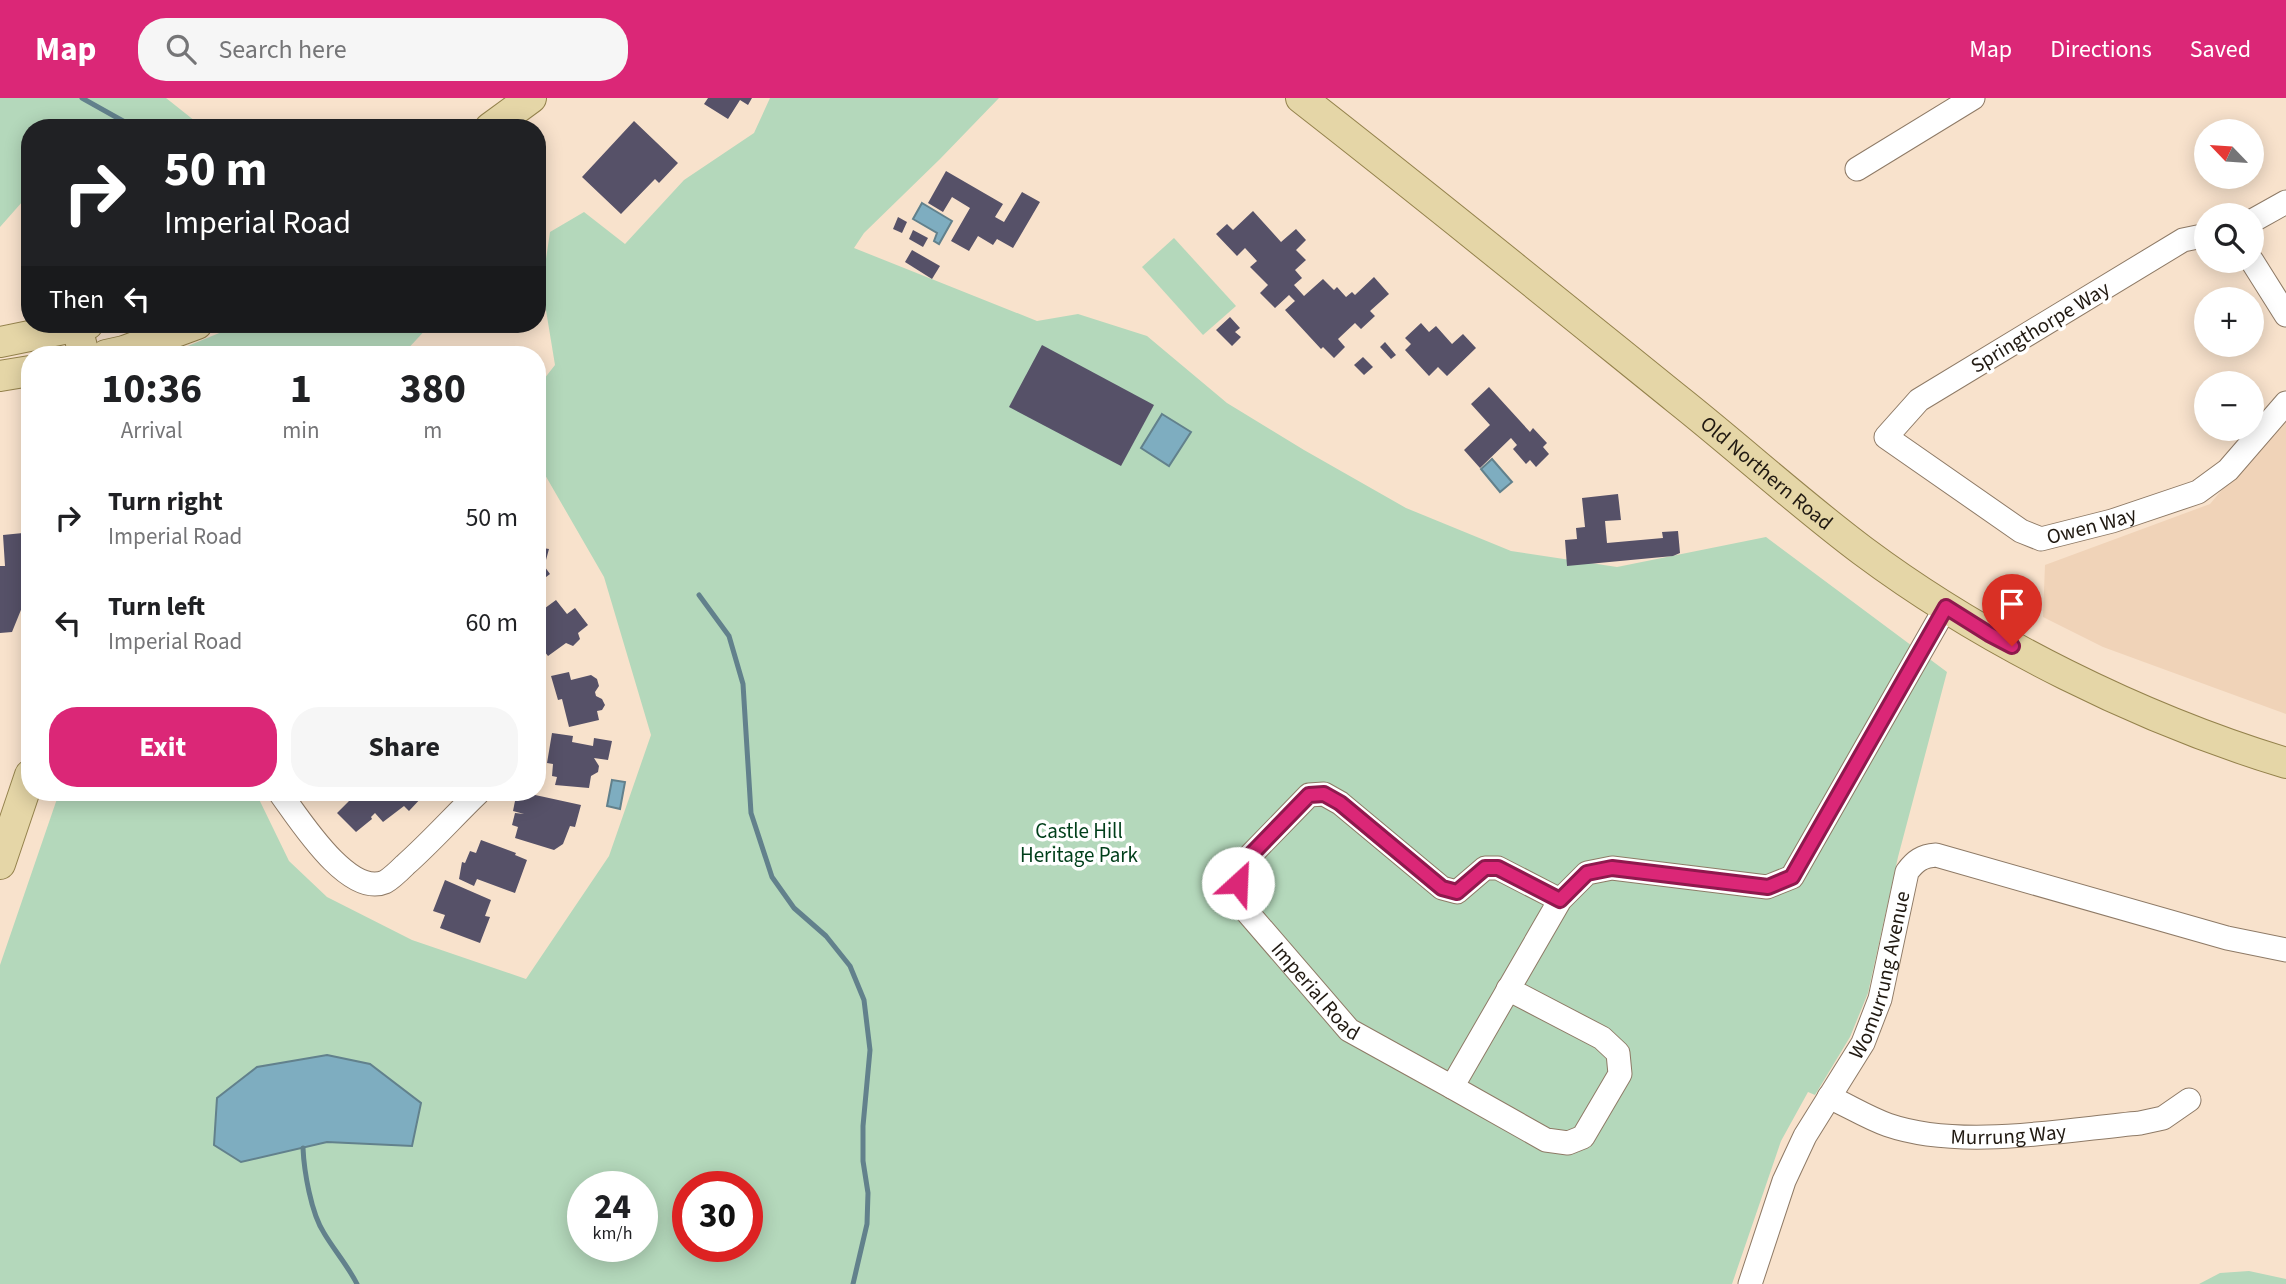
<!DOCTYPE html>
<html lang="en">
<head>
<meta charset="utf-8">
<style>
  body { margin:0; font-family:"Source Sans 3",sans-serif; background:#f6f6f6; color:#202124; height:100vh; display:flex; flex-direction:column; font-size:26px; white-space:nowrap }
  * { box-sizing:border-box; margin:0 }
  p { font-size:23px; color:#757577 }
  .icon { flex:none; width:38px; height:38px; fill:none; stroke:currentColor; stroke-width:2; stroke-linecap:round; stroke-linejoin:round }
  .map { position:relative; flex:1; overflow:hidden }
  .details { position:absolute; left:21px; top:248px; width:525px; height:455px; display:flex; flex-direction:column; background:#fff; border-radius:28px; box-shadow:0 4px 18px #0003 }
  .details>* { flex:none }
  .top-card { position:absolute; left:21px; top:21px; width:525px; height:214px; border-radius:28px; box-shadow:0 4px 18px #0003; background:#202124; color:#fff; overflow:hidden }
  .needle { width:46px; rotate:295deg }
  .tools { position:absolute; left:2194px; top:21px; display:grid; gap:14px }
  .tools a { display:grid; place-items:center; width:70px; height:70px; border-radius:50%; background:#fff; box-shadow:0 4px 18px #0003; font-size:35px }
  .speed { position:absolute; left:567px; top:1073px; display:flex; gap:14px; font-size:35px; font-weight:700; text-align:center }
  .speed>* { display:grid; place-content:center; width:91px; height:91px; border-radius:50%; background:#fff; box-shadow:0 4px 18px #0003; line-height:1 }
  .speed small { font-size:18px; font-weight:400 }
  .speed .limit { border:10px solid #d22; background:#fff; color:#111 }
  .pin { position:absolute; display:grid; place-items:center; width:60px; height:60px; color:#fff; margin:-72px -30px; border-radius:50% 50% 50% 0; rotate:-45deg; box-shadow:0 0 7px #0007 }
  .pin .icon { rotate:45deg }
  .me { position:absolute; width:77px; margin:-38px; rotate:25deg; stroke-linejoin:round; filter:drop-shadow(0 0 5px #0008) }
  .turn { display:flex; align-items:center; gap:24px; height:147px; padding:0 28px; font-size:32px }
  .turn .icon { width:91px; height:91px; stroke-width:2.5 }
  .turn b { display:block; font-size:49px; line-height:60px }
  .then { display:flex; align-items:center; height:66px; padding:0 28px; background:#0003; gap:14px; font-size:26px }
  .eta { display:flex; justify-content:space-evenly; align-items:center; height:119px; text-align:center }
  .eta b { font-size:42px; font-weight:700; line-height:49px }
  .button { display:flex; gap:14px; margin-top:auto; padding:14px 28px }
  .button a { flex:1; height:80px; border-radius:28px; background:#db2777; color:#fff; font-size:28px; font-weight:700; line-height:80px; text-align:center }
  .button a+a { background:#f6f6f6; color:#202124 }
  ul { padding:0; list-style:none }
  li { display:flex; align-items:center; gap:21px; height:105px; padding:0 28px }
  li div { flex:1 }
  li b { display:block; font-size:26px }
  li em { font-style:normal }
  header { display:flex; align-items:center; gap:42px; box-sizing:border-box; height:98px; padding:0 35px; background:#db2777; color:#fff }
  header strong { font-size:33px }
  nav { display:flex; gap:38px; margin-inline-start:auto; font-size:24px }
  .search { width:490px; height:63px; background:#f6f6f6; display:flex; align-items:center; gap:18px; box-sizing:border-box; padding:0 24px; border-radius:28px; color:#757577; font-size:26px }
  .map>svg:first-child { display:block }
  .built { fill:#f0d3b8 }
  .green { fill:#b4d8bb; fill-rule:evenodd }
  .water { fill:#7eadc0; stroke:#62818c; stroke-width:2 }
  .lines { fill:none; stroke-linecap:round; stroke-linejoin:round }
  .stream { stroke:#62818c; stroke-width:5 }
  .building { fill:#565168 }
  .minor-casing { stroke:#8e7a66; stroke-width:25 }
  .major-casing { stroke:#94824c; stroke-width:32 }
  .minor { stroke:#fff; stroke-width:23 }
  .major { stroke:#e5d6a7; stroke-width:30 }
  .route-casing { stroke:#8e194d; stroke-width:18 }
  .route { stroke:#db2777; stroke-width:12 }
  .labels { text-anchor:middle; stroke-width:7; stroke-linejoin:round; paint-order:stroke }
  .street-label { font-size:21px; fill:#201911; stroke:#fff }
  .park-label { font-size:21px; fill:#003f1a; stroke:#fff }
</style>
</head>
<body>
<header>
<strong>Map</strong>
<div class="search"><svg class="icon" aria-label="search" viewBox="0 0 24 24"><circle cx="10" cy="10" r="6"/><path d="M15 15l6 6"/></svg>Search here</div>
<nav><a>Map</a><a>Directions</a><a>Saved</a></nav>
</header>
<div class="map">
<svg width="2286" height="1186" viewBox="0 0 2286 1186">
  <rect width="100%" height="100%" fill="#f8e2cc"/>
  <!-- built -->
  <path class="built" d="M 2286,317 L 2286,616 L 2103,549 L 2043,519 L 2045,467 L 2210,406 Z"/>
  <!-- green -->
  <g class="green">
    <path d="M 0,0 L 166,0 L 200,27 L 197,30 L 30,30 L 30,95 L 0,129 Z"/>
    <path d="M 770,0 L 999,0 L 940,61 L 864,135 L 854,150 L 1037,223 L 1078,216 L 1147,238 L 1227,305 L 1304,352 L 1406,410 L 1511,453 L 1617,469 L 1766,439 L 1947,574 L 1898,759 L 1868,895 L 1850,939 L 1815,997 L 1808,994 L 1781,1043 L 1732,1186 L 0,1186 L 0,867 L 59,695 L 256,695 L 289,763 L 327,799 L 412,842 L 526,881 L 609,758 L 651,637 L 604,479 L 537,363 L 537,290 L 555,267 L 542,188 L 550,134 L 584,114 L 625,146 L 684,82 L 754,35 ZM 583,1088 L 642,1088 L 642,1148 L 583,1148 ZM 688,1088 L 747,1088 L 747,1148 L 688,1148 Z"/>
    <path d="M 1174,140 L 1236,208 L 1203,237 L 1142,169 Z"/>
    <path d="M 241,226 L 431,226 L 402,257 L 166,257 Z"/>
    <path d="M 2249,1173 L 2286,1181 L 2286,1186 L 2199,1186 L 2220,1175 Z"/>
  </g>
  <!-- water -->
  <g class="water">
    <path d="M 922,105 L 952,123 L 939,146 L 934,143 L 937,135 L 913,121 Z"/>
    <path d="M 1162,316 L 1191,334 L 1169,368 L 1141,350 Z"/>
    <path d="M 1492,361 L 1512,384 L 1500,394 L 1481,371 Z"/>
    <path d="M 612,682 L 625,684 L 620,711 L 607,708 Z"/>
    <path d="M 327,957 L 370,966 L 421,1005 L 412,1048 L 327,1044 L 241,1064 L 214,1047 L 217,1000 L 257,969 Z"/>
  </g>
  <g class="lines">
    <!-- stream -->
    <g class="stream">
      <path d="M 82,0 L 123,23 L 126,30"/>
      <path d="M 699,497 L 729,538 L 743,586 L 751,715 L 772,779 L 794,810 L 826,838 L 850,868 L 864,902 L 870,952 L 863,1028 L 863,1063 L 868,1095 L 867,1126 L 853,1186"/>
      <path d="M 303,1050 C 304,1073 311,1115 324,1135 C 334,1152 348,1168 357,1186"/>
    </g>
  </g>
  <!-- building -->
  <g class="building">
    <path d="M 708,0 L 752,0 L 748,7 L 740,2 L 728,21 L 704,6 Z"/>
    <path d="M 634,23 L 678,65 L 659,85 L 655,81 L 621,116 L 582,79 Z"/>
    <path d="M 946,73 L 1003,106 L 995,119 L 1004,124 L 1022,94 L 1040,104 L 1013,150 L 997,141 L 993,147 L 978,138 L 969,153 L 951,143 L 970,110 L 952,99 L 943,114 L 928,105 Z"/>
    <path d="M 1253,113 L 1281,144 L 1296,131 L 1306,142 L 1296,152 L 1306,162 L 1295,172 L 1302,180 L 1294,187 L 1304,198 L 1323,181 L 1334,192 L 1337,189 L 1346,199 L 1352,194 L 1355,197 L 1374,179 L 1389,196 L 1370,213 L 1375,218 L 1361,231 L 1355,225 L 1338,241 L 1345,249 L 1334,260 L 1323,249 L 1321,251 L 1285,212 L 1295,203 L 1289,197 L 1275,210 L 1260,195 L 1268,187 L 1250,169 L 1257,163 L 1245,150 L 1237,158 L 1216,136 L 1227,126 L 1233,132 Z"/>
    <path d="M 898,119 L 907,124 L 902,135 L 893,131 Z"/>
    <path d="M 913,132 L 928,140 L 923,149 L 909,141 Z"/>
    <path d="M 912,152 L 940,168 L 932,181 L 905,164 Z"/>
    <path d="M 1230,219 L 1240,230 L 1235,234 L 1241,239 L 1232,248 L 1216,232 Z"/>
    <path d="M 1421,225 L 1429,234 L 1436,228 L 1452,246 L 1463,236 L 1476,250 L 1447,278 L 1438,269 L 1429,278 L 1405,252 L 1411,246 L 1405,240 Z"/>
    <path d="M 1385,244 L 1396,257 L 1391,261 L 1380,249 Z"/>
    <path d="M 1042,247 L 1154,307 L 1121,368 L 1009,309 Z"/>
    <path d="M 1363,259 L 1373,269 L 1364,277 L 1354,267 Z"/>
    <path d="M 1489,289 L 1530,334 L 1533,330 L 1547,345 L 1543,349 L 1549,356 L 1536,369 L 1530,362 L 1526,366 L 1513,351 L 1517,347 L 1511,340 L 1480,370 L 1464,352 L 1490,327 L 1471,306 Z"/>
    <path d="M 1618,396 L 1621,422 L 1605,423 L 1607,445 L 1663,440 L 1662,434 L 1678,433 L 1680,455 L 1673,458 L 1567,468 L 1565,442 L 1577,441 L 1576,430 L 1585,429 L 1582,400 Z"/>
    <path d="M 23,435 L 26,470 L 21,470 L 21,475 L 29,474 L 30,487 L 27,487 L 28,494 L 21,495 L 22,502 L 25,502 L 12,534 L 0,535 L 0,468 L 5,468 L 3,437 Z"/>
    <path d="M 537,449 L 549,451 L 546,462 L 542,465 L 550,476 L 537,486 Z"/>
    <path d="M 556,502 L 567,516 L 575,510 L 588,527 L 578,535 L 580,541 L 573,548 L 566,545 L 548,558 L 537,544 L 542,540 L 537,535 L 537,516 Z"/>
    <path d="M 569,574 L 571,582 L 591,577 L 597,581 L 599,588 L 595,594 L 596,598 L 602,601 L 605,607 L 602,612 L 597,613 L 599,622 L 569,629 L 562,601 L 558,602 L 551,578 Z"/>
    <path d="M 552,635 L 573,638 L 572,644 L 593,648 L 594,640 L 612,643 L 608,662 L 594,660 L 599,668 L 598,674 L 591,678 L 589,690 L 555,687 L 557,679 L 552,678 L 553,666 L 547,665 Z"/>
    <path d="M 351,695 L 420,695 L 423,698 L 409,713 L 404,708 L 383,724 L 375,715 L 371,719 L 372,721 L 356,734 L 337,715 L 349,703 L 346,700 Z"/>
    <path d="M 526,695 L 581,707 L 575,729 L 570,728 L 563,746 L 554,752 L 515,740 L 518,729 L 512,727 L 515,715 L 524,716 L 513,713 L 516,698 L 525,700 Z"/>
    <path d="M 481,742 L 516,755 L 515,757 L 527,762 L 515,795 L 477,781 L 474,788 L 459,781 L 462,764 L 465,765 L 470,753 L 476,755 Z"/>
    <path d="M 445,782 L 491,802 L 485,818 L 490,819 L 480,845 L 440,830 L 445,817 L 433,813 Z"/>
  </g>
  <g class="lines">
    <!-- minor casing -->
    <g class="minor-casing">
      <g id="minor">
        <path d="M 1857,71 L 1973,0"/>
        <path d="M 2252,123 L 2286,104"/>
        <path id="s1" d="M 2207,137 L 2183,142 L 1919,302 L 1886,339 L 2021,433 L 2041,441 L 2112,423 L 2198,394 L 2228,372 L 2286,305"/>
        <path d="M 2252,163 L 2286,217"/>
        <path d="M 280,695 C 298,719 348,800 385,784 C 392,780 399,773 405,767 C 431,744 453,719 478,695"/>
        <path id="s2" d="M 1560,802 L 1498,770 L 1485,770 L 1457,794 L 1442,790 L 1340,705 L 1324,696 L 1309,697 L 1242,766 L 1238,785 L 1242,808 L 1349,932 L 1452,989 L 1560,802 L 1587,775 L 1612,770 L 1767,789 L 1792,779 L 1946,509"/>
        <path d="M 1452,989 L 1546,1042 L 1568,1045 L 1583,1039 L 1620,976 L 1618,955 L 1602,940 L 1508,891"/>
        <path id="s3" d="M 1829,999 C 1849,1008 1868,1020 1888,1027 C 1961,1052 2063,1032 2140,1025 L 2163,1020 L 2189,1002"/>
        <path id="s4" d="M 1750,1186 L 1784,1083 L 1805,1038 L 1863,945 L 1880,901 L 1907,774 C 1915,763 1922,758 1936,757 L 2227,840 L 2286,852"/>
      </g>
    </g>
    <!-- major casing -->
    <g class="major-casing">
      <g id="major">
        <path id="s5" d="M 1301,0 C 1428,99 1552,200 1677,301 C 1740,351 1799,405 1863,453 C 1985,544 2141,621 2286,665"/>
        <path d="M 490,30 L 531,0"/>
        <path d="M 77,229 L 84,257"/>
        <path d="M 0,244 L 88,226"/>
        <path d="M 106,257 L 124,253 L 197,226"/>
        <path d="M 0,278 L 30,273"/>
        <path d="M 0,766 L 30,677"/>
      </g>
    </g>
    <!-- minor -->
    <use href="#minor" class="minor"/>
    <!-- major -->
    <use href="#major" class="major"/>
  </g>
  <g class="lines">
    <!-- route casing -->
    <g class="route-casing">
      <path id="route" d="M 1238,785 L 1242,766 L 1309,697 L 1324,696 L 1340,705 L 1442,790 L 1457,794 L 1485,770 L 1498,770 L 1560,802 L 1587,775 L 1612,770 L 1768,789 L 1792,779 L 1946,509 L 1989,536 L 2012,548"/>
    </g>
    <!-- route -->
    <use href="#route" class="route"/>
  </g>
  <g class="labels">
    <!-- street labels -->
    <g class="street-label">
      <text transform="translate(2040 229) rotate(-31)" y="7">Springthorpe Way</text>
      <text dy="7" stroke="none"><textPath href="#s5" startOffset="598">Old Northern Road</textPath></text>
      <text dy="7" stroke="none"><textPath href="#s1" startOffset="621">Owen Way</textPath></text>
      <text dy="7" stroke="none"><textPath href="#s4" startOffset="338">Womurrung Avenue</textPath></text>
      <text dy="7" stroke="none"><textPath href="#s2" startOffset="553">Imperial Road</textPath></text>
      <text dy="7" stroke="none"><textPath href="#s3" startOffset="187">Murrung Way</textPath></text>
    </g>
    <!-- park labels -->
    <g class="park-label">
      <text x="1079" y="740">Castle Hill<tspan x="1079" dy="24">Heritage Park</tspan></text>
    </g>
  </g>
</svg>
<div class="tools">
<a><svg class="needle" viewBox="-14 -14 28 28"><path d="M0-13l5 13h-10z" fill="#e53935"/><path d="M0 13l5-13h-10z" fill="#757577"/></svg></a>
<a><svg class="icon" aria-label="search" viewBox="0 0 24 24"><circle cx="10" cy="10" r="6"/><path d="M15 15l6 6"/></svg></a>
<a>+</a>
<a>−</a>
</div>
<div class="speed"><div>24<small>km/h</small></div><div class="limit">30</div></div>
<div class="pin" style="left:2012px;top:548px;background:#d93025"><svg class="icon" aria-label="arrive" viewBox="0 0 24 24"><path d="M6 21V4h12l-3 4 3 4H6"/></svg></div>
<svg class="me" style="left:1238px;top:785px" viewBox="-20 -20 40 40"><circle r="19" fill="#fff"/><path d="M0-13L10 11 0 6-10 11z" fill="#db2777"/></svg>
<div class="top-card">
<div class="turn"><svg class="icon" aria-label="right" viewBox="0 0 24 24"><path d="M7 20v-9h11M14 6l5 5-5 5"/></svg><div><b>50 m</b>Imperial Road</div></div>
<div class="then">Then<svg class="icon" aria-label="left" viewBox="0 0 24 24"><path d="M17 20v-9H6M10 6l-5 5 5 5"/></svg></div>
</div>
<section class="details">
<div class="eta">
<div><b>10:36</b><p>Arrival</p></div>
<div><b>1</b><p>min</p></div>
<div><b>380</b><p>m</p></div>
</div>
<ul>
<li><svg class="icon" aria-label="right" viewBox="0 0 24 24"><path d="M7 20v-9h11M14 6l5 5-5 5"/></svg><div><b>Turn right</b><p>Imperial Road</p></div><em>50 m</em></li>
<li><svg class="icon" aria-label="left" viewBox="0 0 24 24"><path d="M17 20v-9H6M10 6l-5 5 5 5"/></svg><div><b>Turn left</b><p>Imperial Road</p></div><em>60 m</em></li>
</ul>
<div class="button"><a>Exit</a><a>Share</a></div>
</section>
</div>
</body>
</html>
